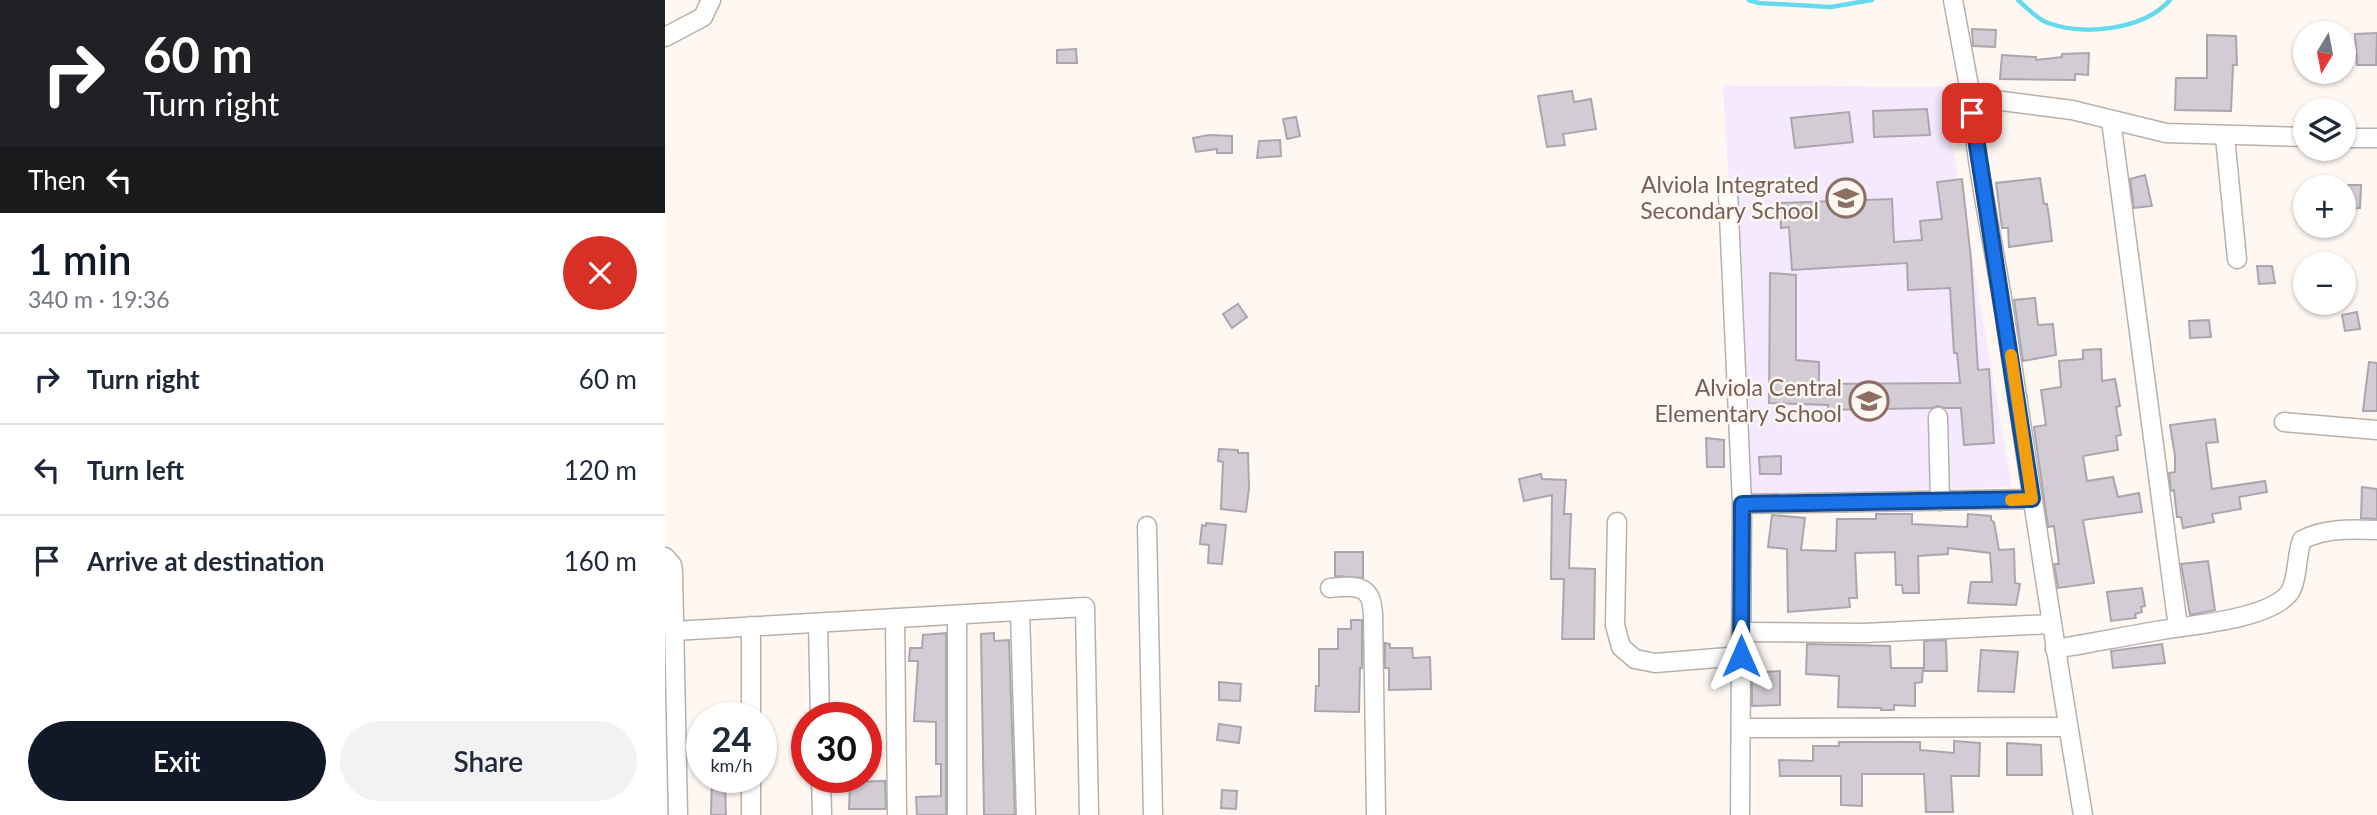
<!DOCTYPE html>
<html lang="en">
<head>
<meta charset="utf-8">
<style>
  body { margin:0; font-family:Lato,sans-serif; background:#f2f2f3; color:#1f2937; height:100vh; display:flex; flex-direction:column; font-size:26px; white-space:nowrap }
  * { box-sizing:border-box; margin:0 }
  p { font-size:23px; color:#747a83 }
  .icon { flex:none; width:38px; height:38px; fill:none; stroke:currentColor; stroke-width:2; stroke-linecap:round; stroke-linejoin:round }
  .map { position:relative; flex:1; overflow:hidden }
  .details { display:flex; flex-direction:column; background:#fff; width:665px }
  .details>* { flex:none }
  .guide { background:#202124; color:#fff; overflow:hidden }
  .needle { width:46px; rotate:190deg }
  .buttons { position:absolute; left:1628px; top:21px; display:grid; gap:14px }
  .buttons a { display:grid; place-items:center; width:63px; height:63px; border-radius:50%; background:#fff; box-shadow:0 2px 5px #0004; font-size:35px }
  .speed { position:absolute; left:21px; top:702px; display:flex; gap:14px; font-size:35px; font-weight:700; text-align:center }
  .speed>* { display:grid; place-content:center; width:91px; height:91px; border-radius:50%; background:#fff; box-shadow:0 2px 5px #0004; line-height:1 }
  .speed small { font-size:18px; font-weight:400 }
  .speed .limit { border:10px solid #d22; background:#fff; color:#111 }
  .pin { position:absolute; display:grid; place-items:center; width:60px; height:60px; color:#fff; margin:-30px; border-radius:14px; box-shadow:0 4px 10px #0006 }
  .me { position:absolute; width:77px; margin:-38px; rotate:0deg; stroke-linejoin:round; filter:drop-shadow(0 0 5px #0008) }
  .turn { display:flex; align-items:center; gap:24px; height:147px; padding:0 28px; font-size:32px }
  .turn .icon { width:91px; height:91px; stroke-width:2.5 }
  .turn b { display:block; font-size:49px; line-height:60px }
  .then { display:flex; align-items:center; height:66px; padding:0 28px; background:#0003; gap:14px; font-size:26px }
  .round { display:grid; place-items:center; flex:none; width:74px; height:74px; border-radius:37px; background:#f2f2f3 }
  .headline { display:flex; align-items:center; justify-content:space-between; height:119px; padding:0 28px }
  h1 { font-size:42px; font-weight:600; line-height:52px; color:#111827 }
  .action { display:flex; gap:14px; margin-top:auto; padding:14px 28px }
  .action a { flex:1; height:80px; border-radius:42px; background:#111827; color:#fff; font-size:28px; font-weight:600; line-height:80px; text-align:center }
  .action a+a { background:#f2f2f3; color:#1f2937 }
  ul { padding:0; list-style:none }
  li { display:flex; align-items:center; gap:21px; height:91px; padding:0 28px; border-top:2px solid #e0e1e3 }
  li div { flex:1 }
  li b { display:block; font-size:26px }
  li em { font-style:normal }
  main { display:flex; flex:1; min-height:0 }
  .map>svg:first-child { display:block }
  .education { fill:#f4e9fe }
  .lines { fill:none; stroke-linecap:round; stroke-linejoin:round }
  .stream { stroke:#64daed; stroke-width:4.5 }
  .building { fill:#d2cdd5; stroke:#aba6ae; stroke-width:2 }
  .minor-casing { stroke:#b9b0aa; stroke-width:21 }
  .minor { stroke:#fff; stroke-width:18 }
  .route-casing { stroke:#114b97; stroke-width:18 }
  .route { stroke:#1a73e8; stroke-width:12 }
  .slow { stroke:#f59e0b; stroke-width:12 }
  .labels { text-anchor:middle; stroke-width:5; stroke-linejoin:round; paint-order:stroke }
  .education-label { font-size:23px; fill:#785e54; stroke:#fef7f2; text-anchor:end }
</style>
</head>
<body>
<main>
<section class="details">
<div class="guide">
<div class="turn"><svg class="icon" aria-label="right" viewBox="0 0 24 24"><path d="M7 20v-9h11M14 6l5 5-5 5"/></svg><div><b>60 m</b>Turn right</div></div>
<div class="then">Then<svg class="icon" aria-label="left" viewBox="0 0 24 24"><path d="M17 20v-9H6M10 6l-5 5 5 5"/></svg></div>
</div>
<div class="headline"><div><h1>1 min</h1><p>340 m · 19:36</p></div><a class="round" style="background:#d93025;color:#fff"><svg class="icon" aria-label="close" viewBox="0 0 24 24"><path d="M6 6l12 12M18 6L6 18"/></svg></a></div>
<ul>
<li><svg class="icon" aria-label="right" viewBox="0 0 24 24"><path d="M7 20v-9h11M14 6l5 5-5 5"/></svg><div><b>Turn right</b></div><em>60 m</em></li>
<li><svg class="icon" aria-label="left" viewBox="0 0 24 24"><path d="M17 20v-9H6M10 6l-5 5 5 5"/></svg><div><b>Turn left</b></div><em>120 m</em></li>
<li><svg class="icon" aria-label="arrive" viewBox="0 0 24 24"><path d="M6 21V4h12l-3 4 3 4H6"/></svg><div><b>Arrive at destination</b></div><em>160 m</em></li>
</ul>
<div class="action"><a>Exit</a><a>Share</a></div>
</section>
<div class="map">
<svg width="1712" height="815" viewBox="0 0 1712 815">
  <rect width="100%" height="100%" fill="#fef7f2"/>
  <!-- education -->
  <path class="education" d="M 1058,85 L 1277,87 L 1347,487 L 1082,495 Z"/>
  <g class="lines">
    <!-- stream -->
    <g class="stream">
      <path d="M 1084,0 L 1094,3 L 1166,7 L 1207,0"/>
      <path d="M 1353,0 C 1361,7 1372,19 1383,23 C 1420,36 1478,30 1505,0"/>
    </g>
  </g>
  <!-- building -->
  <g class="building">
    <path d="M 1307,29 L 1331,30 L 1330,47 L 1308,46 Z"/>
    <path d="M 1712,33 L 1711,65 L 1692,65 L 1690,34 Z"/>
    <path d="M 1542,35 L 1571,36 L 1572,65 L 1568,65 L 1566,111 L 1510,110 L 1511,78 L 1542,78 Z"/>
    <path d="M 411,49 L 412,63 L 392,63 L 392,50 Z"/>
    <path d="M 1424,53 L 1423,75 L 1410,74 L 1410,80 L 1335,79 L 1337,55 L 1371,57 L 1371,60 L 1397,57 L 1397,54 Z"/>
    <path d="M 907,91 L 909,102 L 926,99 L 931,129 L 898,134 L 900,145 L 882,147 L 873,96 Z"/>
    <path d="M 1262,109 L 1265,135 L 1209,137 L 1208,111 Z"/>
    <path d="M 1184,112 L 1188,142 L 1130,148 L 1126,118 Z"/>
    <path d="M 631,117 L 635,136 L 622,139 L 618,119 Z"/>
    <path d="M 544,135 L 567,136 L 567,153 L 552,153 L 552,149 L 531,152 L 528,138 Z"/>
    <path d="M 615,140 L 616,156 L 592,158 L 594,141 Z"/>
    <path d="M 1480,175 L 1487,206 L 1469,208 L 1465,179 Z"/>
    <path d="M 1375,178 L 1379,204 L 1382,204 L 1384,216 L 1387,241 L 1344,247 L 1343,228 L 1337,228 L 1331,183 Z"/>
    <path d="M 1297,179 L 1306,259 L 1313,370 L 1324,369 L 1329,443 L 1299,445 L 1296,408 L 1280,408 L 1273,406 L 1266,408 L 1163,410 L 1163,405 L 1104,403 L 1105,273 L 1131,275 L 1131,360 L 1154,362 L 1154,384 L 1295,383 L 1292,353 L 1289,353 L 1285,288 L 1243,290 L 1242,263 L 1127,270 L 1124,227 L 1116,228 L 1115,203 L 1227,199 L 1229,242 L 1257,240 L 1255,221 L 1277,219 L 1272,182 Z"/>
    <path d="M 1678,185 L 1696,185 L 1695,208 L 1678,209 Z"/>
    <path d="M 1592,266 L 1607,266 L 1610,283 L 1594,284 Z"/>
    <path d="M 1370,298 L 1373,325 L 1388,324 L 1391,355 L 1358,361 L 1349,300 Z"/>
    <path d="M 573,304 L 582,317 L 567,328 L 558,314 Z"/>
    <path d="M 1692,312 L 1695,329 L 1680,331 L 1677,315 Z"/>
    <path d="M 1544,320 L 1546,337 L 1525,338 L 1524,321 Z"/>
    <path d="M 1436,349 L 1437,381 L 1450,379 L 1455,406 L 1451,407 L 1456,435 L 1451,436 L 1453,450 L 1418,456 L 1422,481 L 1448,477 L 1453,497 L 1474,493 L 1477,512 L 1418,520 L 1429,583 L 1393,588 L 1389,564 L 1394,564 L 1389,526 L 1383,527 L 1369,427 L 1381,425 L 1376,390 L 1396,387 L 1394,361 L 1418,359 L 1418,350 Z"/>
    <path d="M 1704,362 L 1712,363 L 1712,411 L 1698,411 Z"/>
    <path d="M 1550,419 L 1553,442 L 1541,443 L 1547,489 L 1600,481 L 1602,492 L 1574,497 L 1576,509 L 1547,514 L 1549,522 L 1518,528 L 1516,517 L 1512,517 L 1509,490 L 1506,491 L 1504,473 L 1510,472 L 1510,456 L 1505,425 Z"/>
    <path d="M 1041,438 L 1059,440 L 1059,467 L 1042,467 Z"/>
    <path d="M 554,449 L 573,450 L 573,453 L 583,453 L 584,488 L 581,512 L 556,509 L 558,462 L 553,461 Z"/>
    <path d="M 1116,456 L 1116,474 L 1095,474 L 1094,457 Z"/>
    <path d="M 876,474 L 877,479 L 901,480 L 899,514 L 906,514 L 904,568 L 930,569 L 929,639 L 897,639 L 899,579 L 886,579 L 887,495 L 859,501 L 854,479 Z"/>
    <path d="M 1697,487 L 1712,489 L 1712,519 L 1696,518 Z"/>
    <path d="M 1211,514 L 1247,514 L 1247,524 L 1302,527 L 1303,514 L 1326,516 L 1326,520 L 1329,522 L 1334,550 L 1349,549 L 1350,583 L 1355,584 L 1351,605 L 1303,603 L 1306,582 L 1327,582 L 1325,553 L 1283,548 L 1283,554 L 1253,556 L 1254,593 L 1238,593 L 1237,585 L 1231,585 L 1230,552 L 1190,553 L 1192,598 L 1184,598 L 1185,607 L 1123,612 L 1122,549 L 1103,547 L 1107,515 L 1140,518 L 1136,550 L 1171,551 L 1172,519 L 1211,519 Z"/>
    <path d="M 541,523 L 561,525 L 557,564 L 543,563 L 544,545 L 535,544 L 537,525 L 541,526 Z"/>
    <path d="M 670,552 L 698,552 L 698,578 L 670,576 Z"/>
    <path d="M 1543,561 L 1550,610 L 1525,615 L 1516,564 Z"/>
    <path d="M 1477,588 L 1480,606 L 1476,607 L 1477,612 L 1470,614 L 1471,618 L 1446,621 L 1442,592 Z"/>
    <path d="M 686,620 L 697,620 L 697,668 L 695,668 L 694,712 L 650,711 L 651,686 L 654,686 L 654,649 L 673,649 L 673,629 L 686,629 Z"/>
    <path d="M 281,633 L 281,815 L 252,815 L 251,797 L 276,796 L 276,764 L 271,764 L 271,722 L 249,721 L 253,661 L 244,661 L 245,648 L 257,648 L 258,635 Z"/>
    <path d="M 329,633 L 329,641 L 344,640 L 350,815 L 319,815 L 316,634 Z"/>
    <path d="M 1281,640 L 1282,671 L 1259,671 L 1259,641 Z"/>
    <path d="M 720,643 L 725,644 L 725,648 L 747,648 L 748,658 L 765,657 L 766,689 L 724,690 L 724,668 L 720,668 Z"/>
    <path d="M 1142,644 L 1225,646 L 1226,668 L 1258,668 L 1257,682 L 1250,683 L 1250,706 L 1229,705 L 1229,710 L 1216,710 L 1216,708 L 1173,707 L 1174,676 L 1141,674 Z"/>
    <path d="M 1497,644 L 1500,663 L 1448,668 L 1446,651 Z"/>
    <path d="M 1316,650 L 1353,652 L 1349,692 L 1313,691 Z"/>
    <path d="M 1115,671 L 1115,705 L 1087,706 L 1087,673 Z"/>
    <path d="M 554,682 L 576,684 L 575,701 L 554,700 Z"/>
    <path d="M 554,724 L 576,727 L 574,743 L 552,740 Z"/>
    <path d="M 1289,741 L 1315,743 L 1314,776 L 1286,776 L 1288,812 L 1261,812 L 1259,774 L 1197,774 L 1197,806 L 1176,805 L 1176,776 L 1115,776 L 1114,760 L 1148,761 L 1148,746 L 1174,746 L 1174,742 L 1255,742 L 1255,750 L 1289,753 Z"/>
    <path d="M 1342,743 L 1376,745 L 1377,775 L 1342,775 Z"/>
    <path d="M 47,777 L 58,777 L 60,781 L 61,815 L 46,815 Z"/>
    <path d="M 220,781 L 221,809 L 184,809 L 185,782 Z"/>
    <path d="M 557,790 L 572,791 L 571,809 L 556,808 Z"/>
  </g>
  <g class="lines">
    <!-- minor casing -->
    <g class="minor-casing">
      <g id="minor">
        <path d="M 1288,0 L 1306,97"/>
        <path d="M 0,37 L 38,17 L 46,0"/>
        <path d="M 1446,120 L 1513,627"/>
        <path d="M 1560,137 L 1572,259"/>
        <path d="M 1678,138 L 1712,138"/>
        <path d="M 1063,193 L 1077,504 L 1075,815"/>
        <path d="M 1273,417 L 1275,501"/>
        <path d="M 1619,422 L 1712,430"/>
        <path d="M 1077,504 L 1367,499"/>
        <path d="M 952,522 L 950,625 L 956,647 L 970,659 L 990,663 L 1076,656"/>
        <path d="M 482,526 L 488,815"/>
        <path d="M 0,557 L 7,565 L 8,572 L 13,815"/>
        <path d="M 665,588 C 676,587 697,583 704,596 C 707,600 707,608 708,613 L 711,815"/>
        <path d="M 355,611 L 361,815"/>
        <path d="M 230,618 L 232,815"/>
        <path d="M 153,623 L 155,718"/>
        <path d="M 86,626 L 86,718"/>
        <path d="M 9,631 L 420,607 L 424,815"/>
        <path d="M 1076,632 L 1199,633 L 1386,624"/>
        <path d="M 1390,649 C 1426,643 1461,636 1497,630 C 1527,625 1606,619 1625,592 C 1633,579 1631,556 1637,540 C 1660,528 1686,529 1712,530"/>
        <path d="M 1078,728 L 1403,727"/>
        <path d="M 86,777 L 86,815"/>
        <path d="M 156,777 L 157,815"/>
        <path d="M 292,815 L 292,615"/>
        <path d="M 1418,815 C 1390,649 1365,483 1340,317 C 1329,244 1311,171 1306,97 L 1407,110 L 1501,133 L 1640,137"/>
      </g>
    </g>
    <!-- minor -->
    <use href="#minor" class="minor"/>
  </g>
  <g class="lines">
    <!-- route casing -->
    <g class="route-casing">
      <path id="route" d="M 1076,656 L 1077,504 L 1367,499 L 1307,113"/>
    </g>
    <!-- route -->
    <use href="#route" class="route"/>
    <!-- slow -->
    <path class="slow" d="M 1346,355 L 1367,499 L 1346,500"/>
  </g>
  <!-- icons -->
  <defs>
    <g id="school-ring" transform="scale(2.0125)"><circle r="9.5" fill="#fef7f2" stroke="#8d6e63" stroke-width="1.5"/><path d="M0-5L7-2L0 1L-7-2ZM-4 1L0 2.5L4 1V4Q0 6-4 4Z" fill="#8d6e63"/></g>
  </defs>
  <g fill-rule="evenodd">
    <use href="#school-ring" x="1181" y="198"/>
    <use href="#school-ring" x="1204" y="401"/>
  </g>
  <g class="labels">
    <!-- education labels -->
    <g class="education-label">
      <text x="1154" y="193">Alviola Integrated<tspan x="1154" dy="26">Secondary School</tspan></text>
      <text x="1177" y="396">Alviola Central<tspan x="1177" dy="26">Elementary School</tspan></text>
    </g>
  </g>
</svg>
<div class="buttons">
<a><svg class="needle" viewBox="-14 -14 28 28"><path d="M0-13l5 13h-10z" fill="#e53935"/><path d="M0 13l5-13h-10z" fill="#747a83"/></svg></a>
<a><svg class="icon" aria-label="layers" viewBox="0 0 24 24"><path d="M12 4l9 5-9 5-9-5zM3 14l9 5 9-5"/></svg></a>
<a>+</a>
<a>−</a>
</div>
<div class="speed"><div>24<small>km/h</small></div><div class="limit">30</div></div>
<div class="pin" style="left:1307px;top:113px;background:#d93025"><svg class="icon" aria-label="arrive" viewBox="0 0 24 24"><path d="M6 21V4h12l-3 4 3 4H6"/></svg></div>
<svg class="me" style="left:1076px;top:656px" viewBox="-20 -20 40 40"><path d="M0-17L14 15 0 8-14 15z" fill="#1a73e8" stroke="#fff" stroke-width="4"/></svg>
</div>
</main>
</body>
</html>
